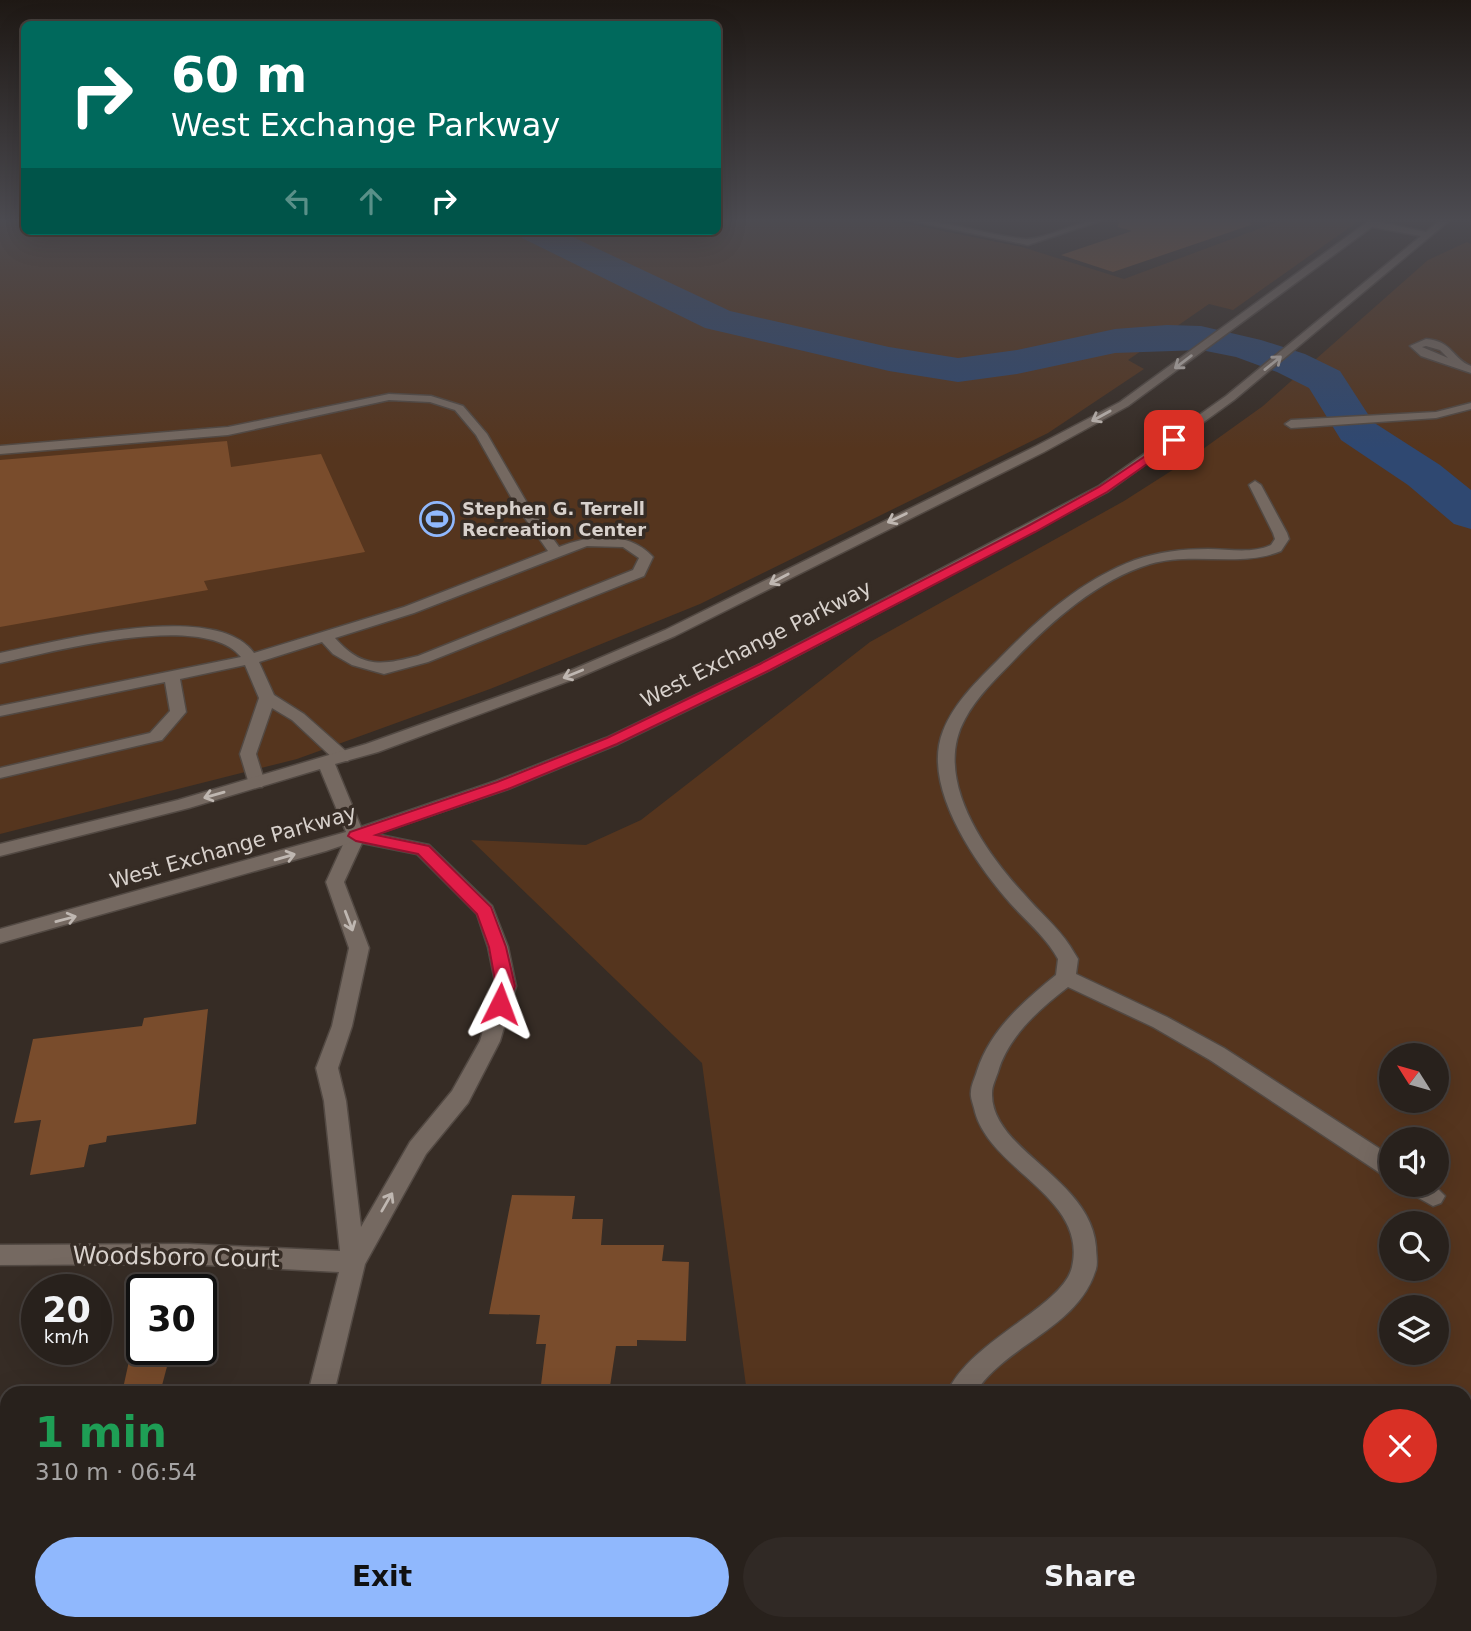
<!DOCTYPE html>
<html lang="en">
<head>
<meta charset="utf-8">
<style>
  body { margin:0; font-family:"DejaVu Sans",sans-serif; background:#302925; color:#f1f3f6; height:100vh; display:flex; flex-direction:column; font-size:26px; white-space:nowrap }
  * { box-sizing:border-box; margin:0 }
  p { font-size:23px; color:#a5a3a3 }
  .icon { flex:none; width:38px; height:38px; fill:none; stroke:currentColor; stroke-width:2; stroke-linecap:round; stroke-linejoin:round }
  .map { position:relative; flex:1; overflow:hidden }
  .sheet { position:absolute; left:0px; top:1386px; width:1472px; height:245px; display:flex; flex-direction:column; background:#28211c; border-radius:21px 21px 0 0; box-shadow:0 7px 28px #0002,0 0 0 2px #443e3b }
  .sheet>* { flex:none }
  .hud { position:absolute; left:21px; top:21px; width:700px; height:214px; border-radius:10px; box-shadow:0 7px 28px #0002,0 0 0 2px #443e3b; background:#00695c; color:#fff; overflow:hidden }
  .needle { width:46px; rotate:307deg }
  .fabs { position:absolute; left:1379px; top:1043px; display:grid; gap:14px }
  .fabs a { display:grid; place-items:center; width:70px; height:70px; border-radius:50%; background:#28211c; box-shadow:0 7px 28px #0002,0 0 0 2px #443e3b; font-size:35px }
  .speed { position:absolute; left:21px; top:1274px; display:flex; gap:14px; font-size:35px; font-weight:700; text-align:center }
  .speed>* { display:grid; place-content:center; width:91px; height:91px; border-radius:50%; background:#28211c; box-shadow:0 7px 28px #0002,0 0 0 2px #443e3b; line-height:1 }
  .speed small { font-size:18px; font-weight:400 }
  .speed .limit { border:4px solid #111; border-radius:10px; background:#fff; color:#111 }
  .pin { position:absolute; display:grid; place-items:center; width:60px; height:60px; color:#fff; margin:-30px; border-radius:14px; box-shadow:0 4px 10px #0006 }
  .me { position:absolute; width:77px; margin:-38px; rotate:3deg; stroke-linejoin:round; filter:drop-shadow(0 0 5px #0008) }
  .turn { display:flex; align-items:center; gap:24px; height:147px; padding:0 35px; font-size:32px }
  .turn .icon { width:91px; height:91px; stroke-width:2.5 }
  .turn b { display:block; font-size:49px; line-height:60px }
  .lanes { display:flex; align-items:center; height:66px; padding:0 35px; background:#0003; justify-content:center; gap:35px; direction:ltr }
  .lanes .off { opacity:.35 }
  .round { display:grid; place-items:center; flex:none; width:74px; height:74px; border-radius:37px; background:#302925 }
  .summary { display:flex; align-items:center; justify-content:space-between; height:119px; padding:0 35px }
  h1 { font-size:42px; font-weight:700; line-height:52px; color:#1e9e55 }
  .button { display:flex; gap:14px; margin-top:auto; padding:14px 35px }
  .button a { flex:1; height:80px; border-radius:42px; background:#90b8fd; color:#111; font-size:28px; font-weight:700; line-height:80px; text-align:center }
  .button a+a { background:#302925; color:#f1f3f6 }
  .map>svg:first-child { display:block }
  .green { fill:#55351e; fill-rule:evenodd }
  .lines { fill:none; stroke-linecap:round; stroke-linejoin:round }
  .river { fill:#2f4871; fill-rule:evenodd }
  .building { fill:#794c2c }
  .service-casing { stroke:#524943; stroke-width:3 }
  .minor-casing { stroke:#524943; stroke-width:3 }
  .secondary-casing { stroke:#524943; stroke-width:3 }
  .service { fill:#756961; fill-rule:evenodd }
  .minor { fill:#756961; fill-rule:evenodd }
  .secondary { fill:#756961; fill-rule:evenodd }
  .oneway { stroke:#bfb7b1 }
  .route { fill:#e11d48; stroke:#92132f; stroke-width:2 }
  .labels { text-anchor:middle; stroke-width:7; stroke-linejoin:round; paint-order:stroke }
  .far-poi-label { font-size:18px; font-weight:bold; fill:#d8d1cc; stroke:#362c25; text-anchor:start }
  .street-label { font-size:21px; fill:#d8d1cc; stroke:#362c25 }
  .near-street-label { font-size:24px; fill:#d8d1cc; stroke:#362c25 }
</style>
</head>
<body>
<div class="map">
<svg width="1471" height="1631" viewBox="0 0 1471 1631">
  <rect width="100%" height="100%" fill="#362c25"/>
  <!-- green -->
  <g class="green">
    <path d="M 0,220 L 24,220 L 24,231 L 718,231 L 718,220 L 889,220 L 1022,247 L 1124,279 L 1283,220 L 1360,220 L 1233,310 L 1209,304 L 1128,360 L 1144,369 L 1048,433 L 700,604 L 490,689 L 297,759 L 0,834 Z"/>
    <path d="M 1467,242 L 1471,244 L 1471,1631 L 780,1631 L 779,1624 L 1465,1624 L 1465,1393 L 747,1393 L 702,1063 L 471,840 L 586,845 L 641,820 L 870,642 L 1124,501 L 1182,464 L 1263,406 L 1428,260 ZM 1391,1055 L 1437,1055 L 1437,1101 L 1391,1101 ZM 1391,1139 L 1437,1139 L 1437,1185 L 1391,1185 ZM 1391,1223 L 1437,1223 L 1437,1269 L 1391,1269 ZM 1391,1307 L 1437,1307 L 1437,1353 L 1391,1353 Z"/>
  </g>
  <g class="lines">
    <!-- river -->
    <path class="river" d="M 517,231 L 560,231 L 730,311 L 889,347 L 958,358 L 1017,350 L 1115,329 L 1167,325 L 1201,326 L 1261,340 L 1305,354 L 1340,371 L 1373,422 L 1440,465 L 1471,490 L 1471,529 L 1454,524 L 1408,485 L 1341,440 L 1309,388 L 1277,372 L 1236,357 L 1201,350 L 1115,353 L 1017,374 L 958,382 L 889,371 L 705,328 L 522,238 Z"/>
  </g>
  <!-- building -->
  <g class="building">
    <path d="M 1119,220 L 1250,220 L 1251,225 L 1113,272 L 1061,255 L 1132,231 L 1118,227 Z"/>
    <path d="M 227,441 L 231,467 L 321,454 L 365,552 L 204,581 L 208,590 L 0,627 L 0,460 Z"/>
    <path d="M 208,1009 L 196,1124 L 107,1136 L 106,1142 L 89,1145 L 84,1167 L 30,1175 L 41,1120 L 14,1123 L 33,1039 L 142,1026 L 144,1018 Z"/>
    <path d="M 512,1195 L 575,1196 L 572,1219 L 603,1219 L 601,1245 L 664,1245 L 662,1261 L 689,1262 L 686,1341 L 637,1340 L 637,1346 L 616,1346 L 609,1393 L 540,1393 L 546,1344 L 536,1344 L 540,1315 L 489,1314 Z"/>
    <path d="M 169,1359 L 160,1393 L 122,1393 L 129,1361 Z"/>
  </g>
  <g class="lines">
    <!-- service casing -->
    <g class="service-casing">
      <g id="service">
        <path d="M 1426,339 C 1453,341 1452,359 1471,366 L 1471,373 L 1421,356 L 1410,346 ZM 1426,346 L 1440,350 L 1448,358 L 1422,347 Z"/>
        <path d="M 389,394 L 431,396 L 463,406 L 487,434 L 527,503 L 559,547 C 590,535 628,530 653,557 L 644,576 L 428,662 L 384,674 L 352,665 L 333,654 L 322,642 L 259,662 L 274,695 L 304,714 L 348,753 L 350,757 L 348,761 L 336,761 L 292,720 L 272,708 L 256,754 L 265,783 L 262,787 L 250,787 L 240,754 L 259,698 L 245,665 L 180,679 L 186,712 L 162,740 L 0,778 L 0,768 L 150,733 L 170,711 L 165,682 L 0,716 L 0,706 L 241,657 C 204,610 52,652 0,663 L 0,653 C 56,642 215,599 254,653 L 404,607 L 548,551 L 515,504 L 476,435 L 455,410 L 430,402 L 389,400 L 228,435 L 0,454 L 0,446 L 228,427 ZM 587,546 L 623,547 L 639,558 L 633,570 L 418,656 C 382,665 362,669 335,638 L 414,613 Z"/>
        <path d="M 1471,403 L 1471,409 L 1436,418 L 1291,428 L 1285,424 L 1291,420 L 1436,412 Z"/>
        <path d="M 1255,481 L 1261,485 L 1287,533 L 1289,539 L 1281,551 C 1240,568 1193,551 1150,564 C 1098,580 1053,620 1016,658 C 998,677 977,696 965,719 C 932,778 985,852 1024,894 C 1039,912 1057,926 1070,946 L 1078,959 L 1076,974 L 1167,1017 L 1224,1048 L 1391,1156 L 1391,1177 L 1383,1175 L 1210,1060 L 1153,1027 L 1068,987 C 1039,1009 1008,1037 998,1072 C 996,1078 992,1086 992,1093 C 990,1150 1091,1178 1096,1247 C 1096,1254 1098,1262 1096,1269 C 1079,1328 1006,1344 975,1393 L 947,1393 C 970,1340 1063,1307 1072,1267 C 1088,1197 991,1171 975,1112 C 974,1106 970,1098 971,1092 C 971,1085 975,1078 977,1071 C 990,1030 1024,1001 1056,975 L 1058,959 C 1046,937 1026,921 1010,903 C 975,863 921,786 943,731 C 954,703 977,681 998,660 C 1037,620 1081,580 1135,560 C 1158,552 1183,549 1208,549 C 1230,549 1251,554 1271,545 L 1275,539 L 1273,533 L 1249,485 Z"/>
        <path d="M 1405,1185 L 1434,1185 L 1445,1196 L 1441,1203 L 1433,1206 L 1408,1192 Z"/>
        <rect x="991" y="1624" width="30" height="7"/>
      </g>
    </g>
    <!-- minor casing -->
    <g class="minor-casing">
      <g id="minor">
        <path d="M 907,220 C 947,220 985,235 1025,239 C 1046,240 1077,220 1103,220 L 1028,245 Z"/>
        <path d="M 356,830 L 429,845 L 492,906 L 508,947 L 516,986 L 500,1041 L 468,1103 L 426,1154 L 365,1264 L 334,1393 L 308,1393 L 339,1272 L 187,1264 L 0,1265 L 0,1245 L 187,1244 L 340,1251 L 324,1101 L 316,1068 L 332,1026 L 349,948 L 326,882 L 347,836 ZM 362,843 L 417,854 L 477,914 L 488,947 L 496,986 L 480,1041 L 452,1091 L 410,1142 L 361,1227 L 346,1101 L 338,1068 L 352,1026 L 369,948 L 344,882 Z"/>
        <path d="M 251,1624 L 281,1624 L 279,1631 L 249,1631 Z"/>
      </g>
    </g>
    <!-- secondary casing -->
    <g class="secondary-casing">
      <path id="secondary" d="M 1370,220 L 1426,232 L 1440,220 L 1450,220 L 1234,400 L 1107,492 L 770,670 L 618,744 L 508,789 L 326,851 L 0,943 L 0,929 L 346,832 L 320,769 L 189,808 L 0,856 L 0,844 L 178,800 L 366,744 L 567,672 L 665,630 L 1036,446 L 1120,402 ZM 1372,227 L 1421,236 L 1226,396 L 1099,486 L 760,664 L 606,738 L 496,781 L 361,827 L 335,764 L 378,752 L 577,678 L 675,636 L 1044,452 L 1128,406 Z"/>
    </g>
    <!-- service -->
    <use href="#service" class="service"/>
    <!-- minor -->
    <use href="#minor" class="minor"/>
    <!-- secondary -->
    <use href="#secondary" class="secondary"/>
  </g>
  <!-- one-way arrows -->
  <defs><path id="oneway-shaft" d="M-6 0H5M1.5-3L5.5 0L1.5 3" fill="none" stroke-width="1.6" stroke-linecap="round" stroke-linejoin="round" transform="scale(1.75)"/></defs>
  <g class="oneway">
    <use href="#oneway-shaft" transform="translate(1183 362) rotate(143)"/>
    <use href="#oneway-shaft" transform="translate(1273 363) rotate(-39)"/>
    <use href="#oneway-shaft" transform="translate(1101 416) rotate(151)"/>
    <use href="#oneway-shaft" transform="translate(897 518) rotate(154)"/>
    <use href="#oneway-shaft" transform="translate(779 579) rotate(152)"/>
    <use href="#oneway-shaft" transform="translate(573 674) rotate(158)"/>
    <use href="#oneway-shaft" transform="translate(214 795) rotate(164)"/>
    <use href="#oneway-shaft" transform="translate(285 857) rotate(-16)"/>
    <use href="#oneway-shaft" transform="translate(66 919) rotate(-15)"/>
    <use href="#oneway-shaft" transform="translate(349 921) rotate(69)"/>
    <use href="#oneway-shaft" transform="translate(387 1202) rotate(-60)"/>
  </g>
  <!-- sky -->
  <linearGradient id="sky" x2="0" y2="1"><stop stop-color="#1e1814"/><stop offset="0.49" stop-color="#4c4b51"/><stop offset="1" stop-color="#4c4b51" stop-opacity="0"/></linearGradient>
  <rect width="1471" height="449" fill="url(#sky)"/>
  <!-- route -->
  <path class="route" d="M 1174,437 L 1179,440 L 1177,443 L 1107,492 L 1035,532 L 770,670 L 617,744 L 508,789 L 376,835 L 429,846 L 491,907 L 506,947 L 515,986 L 507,1009 L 500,1011 L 491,1004 L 496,986 L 489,947 L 477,914 L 418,854 L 356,841 L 348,836 L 350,832 L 497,782 L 607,738 L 760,664 L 1026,527 L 1099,487 Z"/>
  <!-- icons -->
  <defs>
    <g id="stadium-ring" transform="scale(1.75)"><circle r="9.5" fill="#362c25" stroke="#90b8fd" stroke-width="1.5"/><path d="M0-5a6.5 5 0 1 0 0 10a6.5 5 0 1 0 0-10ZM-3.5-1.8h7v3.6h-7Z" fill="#90b8fd"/></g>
  </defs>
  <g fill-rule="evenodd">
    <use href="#stadium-ring" x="437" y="519"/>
  </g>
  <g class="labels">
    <!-- far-poi labels -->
    <g class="far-poi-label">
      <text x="462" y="515">Stephen G. Terrell<tspan x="462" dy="21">Recreation Center</tspan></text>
    </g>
    <!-- street labels -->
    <g class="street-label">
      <text transform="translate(756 644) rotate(-27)" y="7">West Exchange Parkway</text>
      <text transform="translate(233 847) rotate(-16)" y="7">West Exchange Parkway</text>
    </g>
    <!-- near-street labels -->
    <g class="near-street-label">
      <text transform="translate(176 1257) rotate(1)" y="8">Woodsboro Court</text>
    </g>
  </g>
</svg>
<div class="fabs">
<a><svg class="needle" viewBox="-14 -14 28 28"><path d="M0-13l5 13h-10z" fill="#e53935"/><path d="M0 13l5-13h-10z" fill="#a5a3a3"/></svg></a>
<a><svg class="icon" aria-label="sound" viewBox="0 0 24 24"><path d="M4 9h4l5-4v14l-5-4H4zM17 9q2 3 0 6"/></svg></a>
<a><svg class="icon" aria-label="search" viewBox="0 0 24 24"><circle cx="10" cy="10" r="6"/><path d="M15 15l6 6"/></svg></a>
<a><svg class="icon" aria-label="layers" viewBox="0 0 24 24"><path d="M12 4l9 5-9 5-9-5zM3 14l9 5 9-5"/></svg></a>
</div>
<div class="speed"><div>20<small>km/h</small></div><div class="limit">30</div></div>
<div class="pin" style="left:1174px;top:440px;background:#d93025"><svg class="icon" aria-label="arrive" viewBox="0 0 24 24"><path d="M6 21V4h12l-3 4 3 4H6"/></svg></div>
<svg class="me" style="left:500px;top:1004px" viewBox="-20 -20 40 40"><path d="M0-17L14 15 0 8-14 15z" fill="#e11d48" stroke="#fff" stroke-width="4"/></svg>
<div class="hud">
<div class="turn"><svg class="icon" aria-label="right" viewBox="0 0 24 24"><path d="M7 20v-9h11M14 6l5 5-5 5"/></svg><div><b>60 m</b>West Exchange Parkway</div></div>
<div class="lanes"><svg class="icon off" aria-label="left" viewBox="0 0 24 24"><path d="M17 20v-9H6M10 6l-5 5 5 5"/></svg><svg class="icon off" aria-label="ahead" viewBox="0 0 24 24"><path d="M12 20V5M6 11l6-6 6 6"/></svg><svg class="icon" aria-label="right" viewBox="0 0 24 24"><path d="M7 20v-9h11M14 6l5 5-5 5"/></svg></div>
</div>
<section class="sheet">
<div class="summary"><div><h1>1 min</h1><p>310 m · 06:54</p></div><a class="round" style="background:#d93025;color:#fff"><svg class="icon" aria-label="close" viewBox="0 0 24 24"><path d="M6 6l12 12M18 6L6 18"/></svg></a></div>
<div class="button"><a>Exit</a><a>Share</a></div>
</section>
</div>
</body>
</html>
